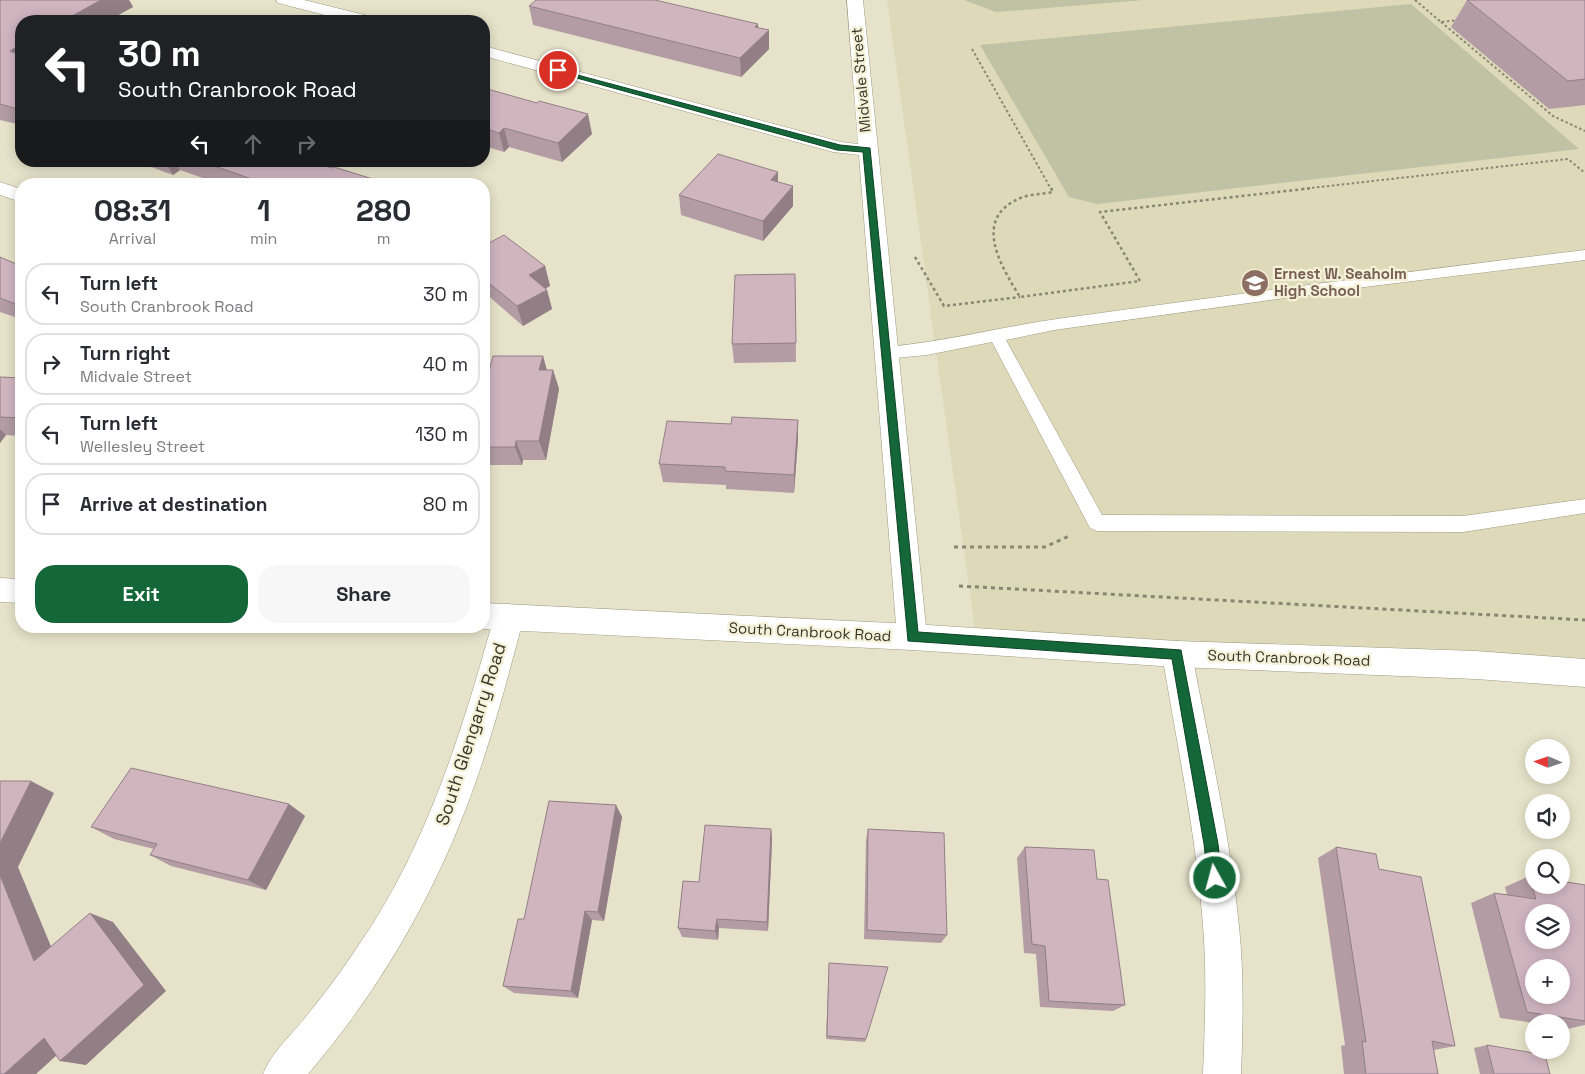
<!DOCTYPE html>
<html lang="en">
<head>
<meta charset="utf-8">
<style>
  body { margin:0; font-family:"Space Grotesk",sans-serif; background:#f7f7f7; color:#2b2b33; height:100vh; display:flex; flex-direction:column; font-size:19px; white-space:nowrap }
  * { box-sizing:border-box; margin:0 }
  p { font-size:16px; color:#7c7c81 }
  .icon { flex:none; width:28px; height:28px; fill:none; stroke:currentColor; stroke-width:2; stroke-linecap:round; stroke-linejoin:round }
  .map { position:relative; flex:1; overflow:hidden }
  .panel { position:absolute; left:15px; top:178px; width:475px; height:455px; display:flex; flex-direction:column; background:#fff; border-radius:20px; box-shadow:0 2px 12px #0003 }
  .panel>* { flex:none }
  .banner { position:absolute; left:15px; top:15px; width:475px; height:152px; border-radius:20px; box-shadow:0 2px 12px #0003; background:#202124; color:#fff; overflow:hidden }
  .needle { width:32px; rotate:272deg }
  .buttons { position:absolute; left:1525px; top:739px; display:grid; gap:10px }
  .buttons a { display:grid; place-items:center; width:45px; height:45px; border-radius:50%; background:#fff; box-shadow:0 2px 12px #0003; font-size:25px }
  .pin { position:absolute; display:grid; place-items:center; width:42px; height:42px; color:#fff; margin:-21px; border:2px solid #fff; border-radius:50%; box-shadow:0 1px 5px #0007 }
  .me { position:absolute; width:55px; margin:-28px; rotate:353deg; stroke-linejoin:round; filter:drop-shadow(0 0 4px #0008) }
  .turn { display:flex; align-items:center; gap:18px; height:105px; padding:0 20px; font-size:22px }
  .turn .icon { width:65px; height:65px; stroke-width:2.5 }
  .turn b { display:block; font-size:35px; line-height:42px }
  .lanes { display:flex; align-items:center; height:48px; padding:0 20px; background:#0003; justify-content:center; gap:25px; direction:ltr }
  .lanes .off { opacity:.35 }
  .eta { display:flex; justify-content:space-evenly; align-items:center; height:85px; text-align:center }
  .eta b { font-size:30px; font-weight:600; line-height:35px }
  .button { display:flex; gap:10px; margin-top:auto; padding:10px 20px }
  .button a { flex:1; height:58px; border-radius:20px; background:#146739; color:#fff; font-size:20px; font-weight:600; line-height:58px; text-align:center }
  .button a+a { background:#f7f7f7; color:#2b2b33 }
  ul { padding:0; list-style:none }
  li { display:flex; align-items:center; gap:15px; height:62px; margin:0 10px 8px; padding:0 10px; border:2px solid #e1e1e2; border-radius:20px }
  li div { flex:1 }
  li b { display:block; font-size:19px }
  li em { font-style:normal }
  .map>svg:first-child { display:block }
  .built { fill:#ded9b8 }
  .green { fill:#bfc2a4 }
  .lines { fill:none; stroke-linecap:round; stroke-linejoin:round }
  .service-casing { stroke:#9d9a82; stroke-width:1 }
  .minor-casing { stroke:#9d9a82; stroke-width:1 }
  .tertiary-casing { stroke:#9d9a82; stroke-width:1 }
  .path-far2 { stroke:#898675; stroke-width:2; stroke-dasharray:2.5 2.5; stroke-linecap:butt }
  .path-far1 { stroke:#898675; stroke-width:2.5; stroke-dasharray:3 3; stroke-linecap:butt }
  .path { stroke:#898675; stroke-width:3; stroke-dasharray:4 4; stroke-linecap:butt }
  .service { fill:#fff; fill-rule:evenodd }
  .minor { fill:#fff; fill-rule:evenodd }
  .tertiary { fill:#fff; fill-rule:evenodd }
  .wall { fill:#b39ca4 }
  .shaded-wall { fill:#927f86 }
  .building { fill:#d0b5bf; stroke:#927f86; fill-rule:evenodd }
  .route { fill:#146739; stroke:#0d4325 }
  .labels { text-anchor:middle; stroke-width:4.5; stroke-linejoin:round; paint-order:stroke }
  .street-label { font-size:15px; fill:#39372d; stroke:#f4f1d7 }
  .education-label { font-size:15px; font-weight:bold; fill:#785e54; stroke:#f4f1d7; text-anchor:start }
  .near-street-label { font-size:18px; fill:#39372d; stroke:#f4f1d7 }
</style>
</head>
<body>
<div class="map">
<svg width="1585" height="1074" viewBox="0 0 1585 1074">
  <rect width="100%" height="100%" fill="#e7e3ca"/>
  <!-- built -->
  <path class="built" d="M 887,0 L 1585,0 L 1585,677 L 977,644 Z"/>
  <!-- green -->
  <g class="green">
    <path d="M 964,0 L 1144,0 L 996,12 Z"/>
    <path d="M 1411,4 L 1579,149 L 1097,204 L 1069,197 L 980,45 Z"/>
  </g>
  <g class="lines">
    <!-- service casing -->
    <g class="service-casing">
      <path id="service" d="M 1585,250 L 1585,260 L 1372,286 L 1054,330 L 1006,340 L 1102,515 L 1463,516 L 1585,499 L 1585,513 L 1463,532 L 1097,531 L 1090,528 L 992,342 L 927,355 L 885,359 L 879,357 L 877,353 L 879,349 L 885,347 C 945,342 1004,326 1064,318 C 1238,294 1411,271 1585,250 Z"/>
    </g>
    <!-- minor casing -->
    <g class="minor-casing">
      <g id="minor">
        <path d="M 276,0 L 304,0 L 373,17 L 375,21 L 348,21 L 278,3 Z"/>
        <path d="M 847,0 L 863,0 L 927,637 L 922,646 L 912,650 L 902,646 L 897,637 L 859,155 L 833,152 L 484,56 L 484,46 L 841,142 L 858,144 Z"/>
        <path d="M 0,182 L 21,189 L 21,202 L 0,195 Z"/>
        <path d="M 509,604 L 519,608 L 524,617 C 509,672 495,727 476,781 C 439,887 382,988 308,1074 L 263,1074 C 272,1051 293,1034 308,1014 C 331,986 352,956 372,925 C 432,830 464,724 494,617 L 499,608 Z"/>
        <path d="M 1177,641 L 1188,645 L 1192,654 C 1209,744 1230,835 1239,926 C 1244,975 1243,1025 1241,1074 L 1203,1074 C 1205,1025 1207,975 1203,925 C 1196,834 1177,744 1162,654 L 1166,645 Z"/>
      </g>
    </g>
    <!-- tertiary casing -->
    <g class="tertiary-casing">
      <g id="tertiary">
        <path d="M 0,578 L 21,579 L 21,603 L 0,602 Z"/>
        <path d="M 484,603 L 912,624 L 1177,641 L 1476,651 L 1585,659 L 1585,687 L 1476,679 L 1177,667 L 912,650 L 484,629 L 477,626 L 484,626 Z"/>
      </g>
    </g>
    <!-- path-far2 -->
    <g class="path-far2">
      <path d="M 1415,0 L 1441,22 L 1459,20"/>
      <path d="M 1441,22 L 1553,116 L 1585,131"/>
      <path d="M 972,49 L 1051,189"/>
      <path d="M 1302,189 L 1568,159 L 1585,173"/>
    </g>
    <!-- path-far1 -->
    <g class="path-far1">
      <path d="M 1051,188 L 1053,192 C 1043,194 1032,194 1023,197 C 970,217 1001,266 1020,297 L 1140,281 L 1100,212 L 1313,188"/>
      <path d="M 915,257 L 944,306 L 1020,297"/>
    </g>
    <!-- path -->
    <g class="path">
      <path d="M 954,547 L 1045,547 L 1069,536"/>
      <path d="M 959,586 L 1585,620"/>
    </g>
    <!-- service -->
    <use href="#service" class="service"/>
    <!-- minor -->
    <use href="#minor" class="minor"/>
    <!-- tertiary -->
    <use href="#tertiary" class="tertiary"/>
  </g>
  <!-- wall -->
  <g class="wall">
    <path d="M 0,0 L 129,0 L 133,7 L 107,21 L 21,21 L 21,125 L 0,120 Z"/>
    <path d="M 1467,0 L 1585,0 L 1585,105 L 1549,109 L 1451,27 Z"/>
    <path d="M 529,6 L 758,28 L 769,49 L 741,77 L 533,25 Z"/>
    <path d="M 484,88 L 592,134 L 562,162 L 509,147 L 504,152 L 484,146 Z"/>
    <path d="M 135,161 L 310,161 L 332,168 L 389,184 L 220,184 L 180,170 L 173,175 Z"/>
    <path d="M 778,172 L 778,182 L 793,206 L 763,241 L 681,215 L 679,195 Z"/>
    <path d="M 484,239 L 489,243 L 545,266 L 550,286 L 545,288 L 547,290 L 552,309 L 523,326 L 484,292 Z"/>
    <path d="M 0,257 L 21,266 L 21,319 L 0,312 Z"/>
    <path d="M 795,274 L 796,362 L 734,363 L 732,344 Z"/>
    <path d="M 543,356 L 547,370 L 553,370 L 559,389 L 546,460 L 523,460 L 522,465 L 484,465 L 484,390 Z"/>
    <path d="M 0,377 L 21,378 L 21,436 L 6,435 L 0,443 Z"/>
    <path d="M 798,420 L 798,439 L 794,493 L 726,489 L 726,485 L 663,482 L 659,464 L 731,424 Z"/>
    <path d="M 289,804 L 305,816 L 266,890 L 171,866 L 150,855 L 154,849 L 114,839 L 91,827 Z"/>
    <path d="M 616,805 L 622,817 L 604,921 L 592,920 L 578,998 L 514,993 L 503,986 L 524,919 Z"/>
    <path d="M 771,829 L 772,840 L 768,931 L 719,928 L 718,940 L 682,937 L 678,928 L 699,882 Z"/>
    <path d="M 868,829 L 947,935 L 941,943 L 864,939 L 866,840 Z"/>
    <path d="M 1025,847 L 1097,879 L 1125,1005 L 1113,1011 L 1040,1007 L 1036,954 L 1024,953 L 1017,858 Z"/>
    <path d="M 1336,847 L 1379,869 L 1455,1046 L 1434,1050 L 1438,1074 L 1344,1074 L 1341,1046 L 1345,1045 L 1318,858 Z"/>
    <path d="M 1529,876 L 1585,885 L 1585,1025 L 1567,1029 L 1561,1028 L 1561,1022 L 1534,1022 L 1534,1023 L 1500,1018 L 1471,903 L 1494,893 L 1507,895 L 1505,887 Z"/>
    <path d="M 829,963 L 866,1039 L 865,1042 L 826,1039 Z"/>
    <path d="M 1487,1045 L 1550,1074 L 1480,1074 L 1474,1048 Z"/>
  </g>
  <!-- shaded-wall -->
  <g class="shaded-wall">
    <path d="M 101,0 L 129,0 L 133,7 L 107,21 L 63,21 Z"/>
    <path d="M 758,24 L 759,40 L 769,30 L 769,49 L 741,77 L 740,58 L 755,27 Z"/>
    <path d="M 21,44 L 21,67 L 10,51 Z"/>
    <path d="M 588,114 L 592,134 L 562,162 L 558,143 Z"/>
    <path d="M 504,128 L 509,147 L 504,152 L 499,133 Z"/>
    <path d="M 165,161 L 175,161 L 180,170 L 173,175 Z"/>
    <path d="M 778,172 L 778,191 L 771,180 Z"/>
    <path d="M 793,186 L 793,206 L 763,241 L 763,221 Z"/>
    <path d="M 545,266 L 550,286 L 535,295 L 529,275 Z"/>
    <path d="M 547,290 L 552,309 L 523,326 L 517,306 Z"/>
    <path d="M 543,356 L 548,375 L 539,370 Z"/>
    <path d="M 553,370 L 559,389 L 546,460 L 539,441 Z"/>
    <path d="M 798,420 L 798,439 L 794,493 L 794,475 Z"/>
    <path d="M 0,429 L 6,435 L 0,443 Z"/>
    <path d="M 516,441 L 523,460 L 522,465 L 515,447 Z"/>
    <path d="M 31,781 L 54,793 L 18,867 L 60,968 L 34,961 L 0,875 L 0,843 Z"/>
    <path d="M 289,804 L 305,816 L 266,890 L 248,880 Z"/>
    <path d="M 616,805 L 622,817 L 604,921 L 598,912 Z"/>
    <path d="M 771,829 L 772,840 L 768,931 L 767,922 Z"/>
    <path d="M 585,911 L 592,920 L 578,998 L 571,991 Z"/>
    <path d="M 90,913 L 113,922 L 166,991 L 86,1065 L 60,1061 Z"/>
    <path d="M 717,919 L 719,928 L 718,940 L 715,931 Z"/>
    <path d="M 44,1038 L 70,1043 L 36,1074 L 4,1074 Z"/>
  </g>
  <!-- building -->
  <g class="building">
    <path d="M 0,0 L 101,0 L 63,21 L 21,21 L 21,44 L 10,51 L 21,55 L 21,110 L 0,104 Z"/>
    <path d="M 536,0 L 655,0 L 758,24 L 755,27 L 769,30 L 740,58 L 529,6 Z"/>
    <path d="M 1467,0 L 1585,0 L 1585,79 L 1568,81 Z"/>
    <path d="M 231,17 L 246,21 L 224,21 Z"/>
    <path d="M 484,88 L 537,103 L 539,101 L 588,114 L 558,143 L 504,128 L 499,133 L 484,128 Z"/>
    <path d="M 718,154 L 778,172 L 771,180 L 793,186 L 763,221 L 679,195 Z"/>
    <path d="M 200,161 L 310,161 L 332,168 L 334,167 L 389,184 L 266,184 Z"/>
    <path d="M 504,235 L 545,266 L 529,275 L 547,290 L 517,306 L 484,279 L 484,239 L 489,243 Z"/>
    <path d="M 0,257 L 21,266 L 21,306 L 0,298 Z"/>
    <path d="M 795,274 L 796,343 L 732,344 L 735,275 Z"/>
    <path d="M 493,356 L 543,356 L 539,370 L 553,370 L 539,441 L 516,441 L 515,447 L 484,447 L 484,390 Z"/>
    <path d="M 0,377 L 21,378 L 21,418 L 0,417 Z"/>
    <path d="M 732,417 L 798,420 L 794,475 L 725,471 L 725,467 L 659,464 L 667,421 L 731,424 Z"/>
    <path d="M 131,768 L 289,804 L 248,880 L 150,855 L 157,844 L 91,827 Z"/>
    <path d="M 0,781 L 31,781 L 0,843 Z"/>
    <path d="M 549,801 L 616,805 L 598,912 L 585,911 L 571,991 L 503,986 L 518,919 L 524,919 Z"/>
    <path d="M 705,825 L 771,829 L 767,922 L 717,919 L 715,931 L 678,928 L 683,881 L 699,882 Z"/>
    <path d="M 868,829 L 944,833 L 947,935 L 867,930 Z"/>
    <path d="M 1025,847 L 1094,850 L 1097,879 L 1108,880 L 1125,1005 L 1049,1001 L 1045,946 L 1032,944 Z"/>
    <path d="M 1336,847 L 1376,854 L 1379,869 L 1421,877 L 1455,1046 L 1432,1041 L 1438,1074 L 1366,1074 L 1362,1041 L 1366,1042 Z"/>
    <path d="M 0,875 L 34,961 L 90,913 L 144,985 L 60,1061 L 44,1038 L 4,1074 L 0,1074 Z"/>
    <path d="M 1529,876 L 1534,877 L 1534,885 L 1561,885 L 1561,881 L 1585,885 L 1585,1021 L 1527,1012 L 1494,893 L 1536,899 ZM 1534,912 L 1561,912 L 1561,940 L 1534,940 ZM 1534,968 L 1561,968 L 1561,995 L 1534,995 Z"/>
    <path d="M 829,963 L 888,967 L 866,1039 L 827,1036 Z"/>
    <path d="M 1487,1045 L 1545,1055 L 1550,1074 L 1494,1074 Z"/>
  </g>
  <!-- route -->
  <path class="route" d="M 555,69 L 840,145 L 870,148 L 918,632 L 1181,650 L 1218,844 L 1222,878 L 1220,883 L 1215,885 L 1210,883 L 1208,878 L 1204,844 L 1172,659 L 908,641 L 863,152 L 837,150 L 555,72 Z"/>
  <!-- icons -->
  <defs>
    <g id="school-disc" transform="scale(1.4375)"><circle r="9.5" fill="#8d6e63" stroke="#f4f1d7"/><path d="M0-5L7-2L0 1L-7-2ZM-4 1L0 2.5L4 1V4Q0 6-4 4Z" fill="#fff"/></g>
  </defs>
  <g fill-rule="evenodd">
    <use href="#school-disc" x="1255" y="283"/>
  </g>
  <g class="labels">
    <!-- street labels -->
    <g class="street-label">
      <text transform="translate(861 80) rotate(-95)" y="5">Midvale Street</text>
      <text transform="translate(810 632) rotate(3)" y="5">South Cranbrook Road</text>
      <text transform="translate(1289 658) rotate(2)" y="5">South Cranbrook Road</text>
    </g>
    <!-- education labels -->
    <g class="education-label">
      <text x="1274" y="279">Ernest W. Seaholm<tspan x="1274" dy="17">High School</tspan></text>
    </g>
    <!-- near-street labels -->
    <g class="near-street-label">
      <text transform="translate(471 734) rotate(-72)" y="6">South Glengarry Road</text>
    </g>
  </g>
</svg>
<div class="buttons">
<a><svg class="needle" viewBox="-14 -14 28 28"><path d="M0-13l5 13h-10z" fill="#e53935"/><path d="M0 13l5-13h-10z" fill="#7c7c81"/></svg></a>
<a><svg class="icon" aria-label="sound" viewBox="0 0 24 24"><path d="M4 9h4l5-4v14l-5-4H4zM17 9q2 3 0 6"/></svg></a>
<a><svg class="icon" aria-label="search" viewBox="0 0 24 24"><circle cx="10" cy="10" r="6"/><path d="M15 15l6 6"/></svg></a>
<a><svg class="icon" aria-label="layers" viewBox="0 0 24 24"><path d="M12 4l9 5-9 5-9-5zM3 14l9 5 9-5"/></svg></a>
<a>+</a>
<a>−</a>
</div>
<div class="pin" style="left:558px;top:70px;background:#d93025"><svg class="icon" aria-label="arrive" viewBox="0 0 24 24"><path d="M6 21V4h12l-3 4 3 4H6"/></svg></div>
<svg class="me" style="left:1215px;top:878px" viewBox="-20 -20 40 40"><circle r="17" fill="#146739" stroke="#fff" stroke-width="3"/><path d="M0-11L8 9 0 5-8 9z" fill="#fff"/></svg>
<div class="banner">
<div class="turn"><svg class="icon" aria-label="left" viewBox="0 0 24 24"><path d="M17 20v-9H6M10 6l-5 5 5 5"/></svg><div><b>30 m</b>South Cranbrook Road</div></div>
<div class="lanes"><svg class="icon" aria-label="left" viewBox="0 0 24 24"><path d="M17 20v-9H6M10 6l-5 5 5 5"/></svg><svg class="icon off" aria-label="ahead" viewBox="0 0 24 24"><path d="M12 20V5M6 11l6-6 6 6"/></svg><svg class="icon off" aria-label="right" viewBox="0 0 24 24"><path d="M7 20v-9h11M14 6l5 5-5 5"/></svg></div>
</div>
<section class="panel">
<div class="eta">
<div><b>08:31</b><p>Arrival</p></div>
<div><b>1</b><p>min</p></div>
<div><b>280</b><p>m</p></div>
</div>
<ul>
<li><svg class="icon" aria-label="left" viewBox="0 0 24 24"><path d="M17 20v-9H6M10 6l-5 5 5 5"/></svg><div><b>Turn left</b><p>South Cranbrook Road</p></div><em>30 m</em></li>
<li><svg class="icon" aria-label="right" viewBox="0 0 24 24"><path d="M7 20v-9h11M14 6l5 5-5 5"/></svg><div><b>Turn right</b><p>Midvale Street</p></div><em>40 m</em></li>
<li><svg class="icon" aria-label="left" viewBox="0 0 24 24"><path d="M17 20v-9H6M10 6l-5 5 5 5"/></svg><div><b>Turn left</b><p>Wellesley Street</p></div><em>130 m</em></li>
<li><svg class="icon" aria-label="arrive" viewBox="0 0 24 24"><path d="M6 21V4h12l-3 4 3 4H6"/></svg><div><b>Arrive at destination</b></div><em>80 m</em></li>
</ul>
<div class="button"><a>Exit</a><a>Share</a></div>
</section>
</div>
</body>
</html>
